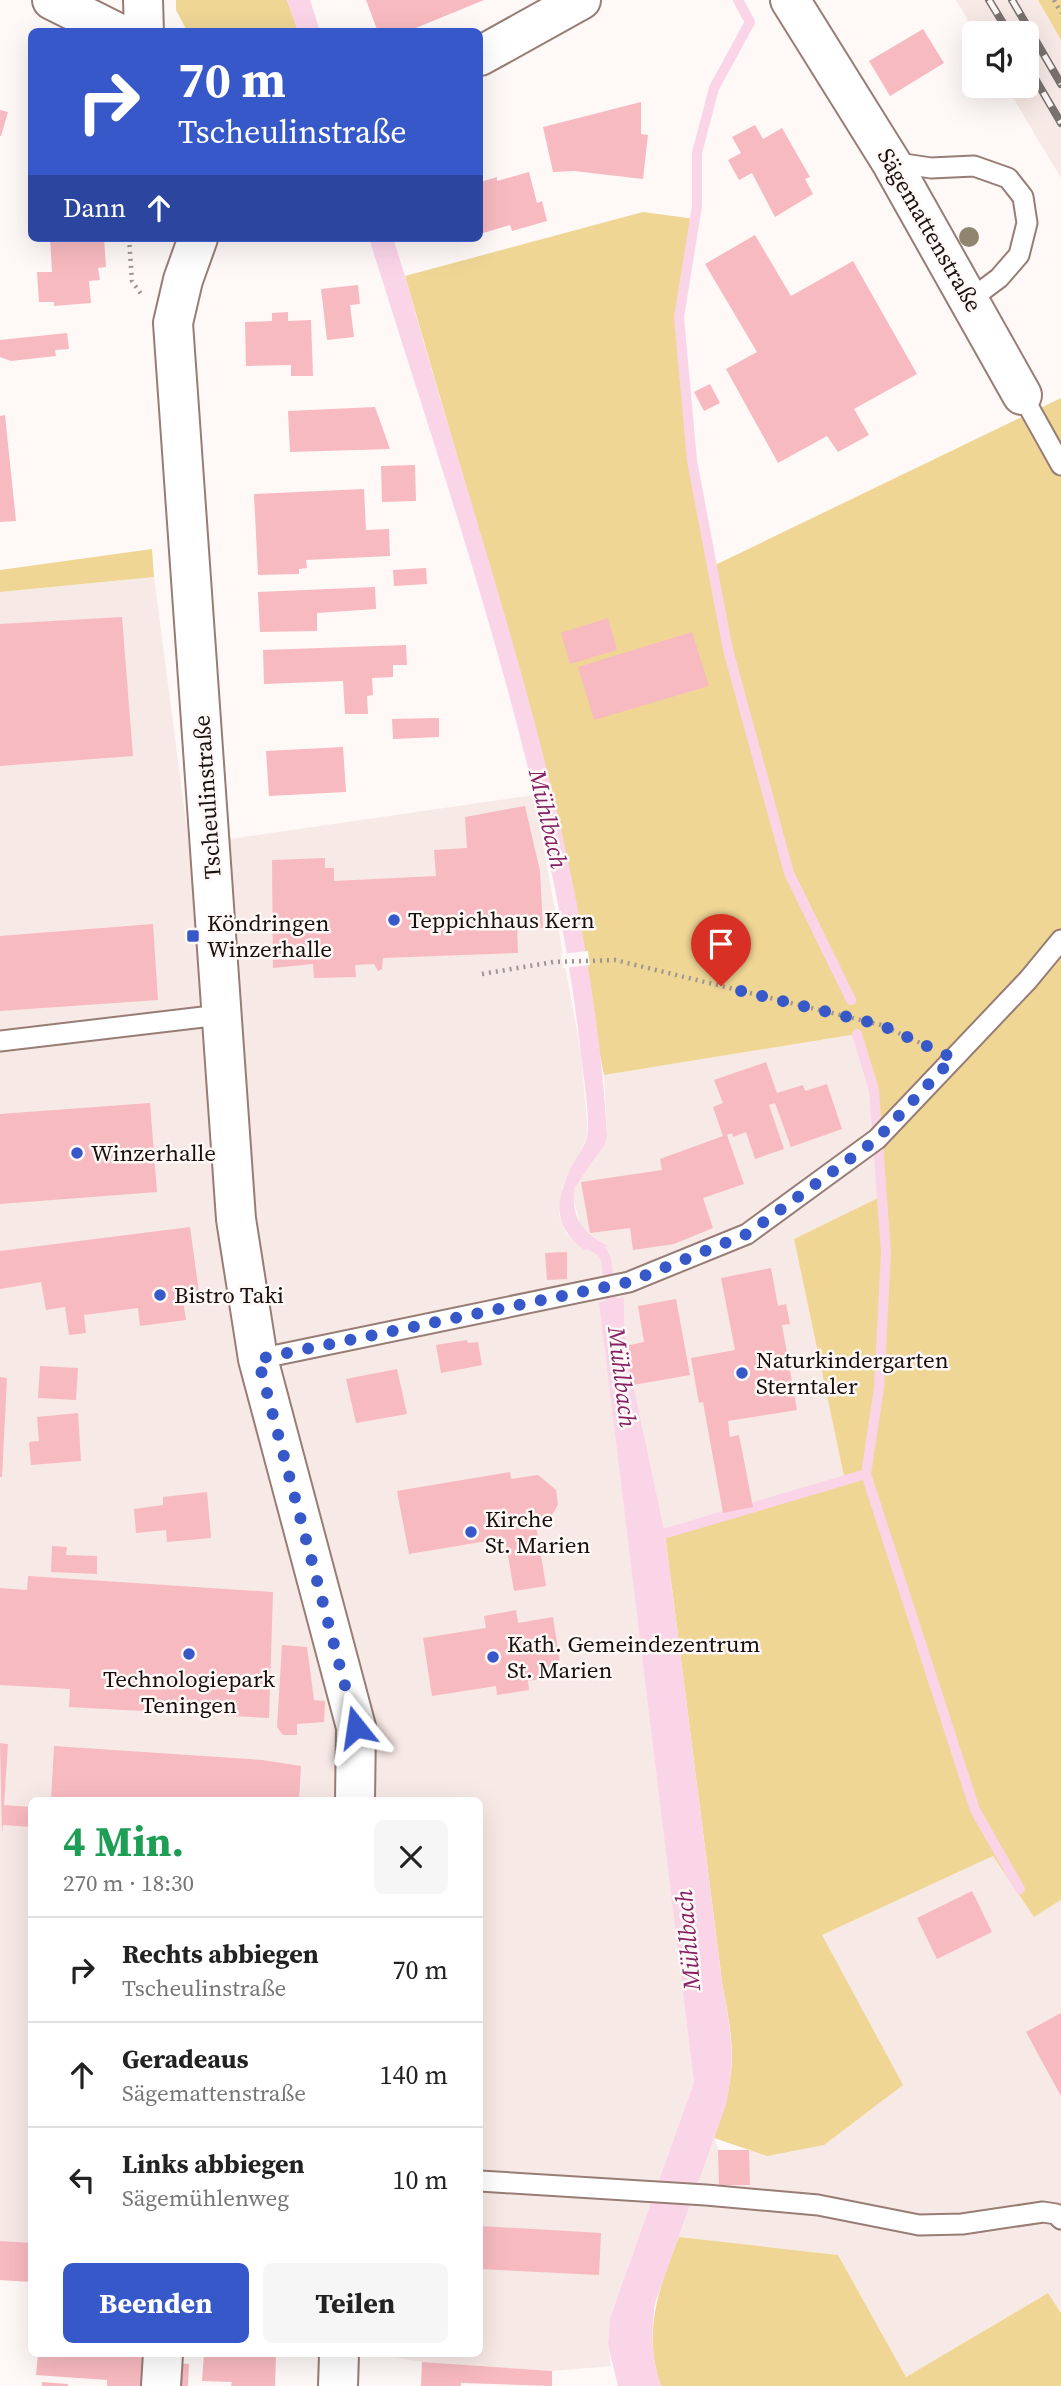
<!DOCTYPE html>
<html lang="de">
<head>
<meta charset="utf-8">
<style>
  body { margin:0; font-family:"Source Serif 4",serif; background:#f6f6f6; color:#222; height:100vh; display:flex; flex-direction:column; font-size:26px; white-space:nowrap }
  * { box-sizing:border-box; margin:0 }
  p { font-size:23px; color:#767676 }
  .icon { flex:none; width:38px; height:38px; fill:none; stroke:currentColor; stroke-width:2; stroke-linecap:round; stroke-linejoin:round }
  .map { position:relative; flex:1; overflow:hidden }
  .side { position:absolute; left:28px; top:1797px; width:455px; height:560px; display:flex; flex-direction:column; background:#fff; border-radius:10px; box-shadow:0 7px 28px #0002 }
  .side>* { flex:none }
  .banner { position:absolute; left:28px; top:28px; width:455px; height:214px; border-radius:10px; box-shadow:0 7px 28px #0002; background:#3758c9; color:#fff; overflow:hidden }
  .fabs { position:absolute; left:962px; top:21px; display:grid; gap:14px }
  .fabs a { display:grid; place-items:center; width:77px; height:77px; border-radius:10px; background:#fff; box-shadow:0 7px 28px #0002; font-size:35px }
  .pin { position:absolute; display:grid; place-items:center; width:60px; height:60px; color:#fff; margin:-72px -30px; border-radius:50% 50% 50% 0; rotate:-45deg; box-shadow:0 0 7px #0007 }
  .pin .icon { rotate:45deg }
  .me { position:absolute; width:77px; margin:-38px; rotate:345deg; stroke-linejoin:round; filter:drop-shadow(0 0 5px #0008) }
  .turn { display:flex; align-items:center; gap:24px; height:147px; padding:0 35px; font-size:32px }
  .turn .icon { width:91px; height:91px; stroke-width:2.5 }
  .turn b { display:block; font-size:49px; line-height:60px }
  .then { display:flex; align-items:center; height:66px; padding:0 35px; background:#0003; gap:14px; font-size:26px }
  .round { display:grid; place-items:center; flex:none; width:74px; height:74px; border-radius:10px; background:#f6f6f6 }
  .head { display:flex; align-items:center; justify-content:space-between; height:119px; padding:0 35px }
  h1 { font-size:42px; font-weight:700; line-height:52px; color:#1e9e55 }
  .cta { display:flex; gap:14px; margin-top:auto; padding:14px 35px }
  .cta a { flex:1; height:80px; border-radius:10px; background:#3758c9; color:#fff; font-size:28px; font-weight:700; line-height:80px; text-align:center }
  .cta a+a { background:#f6f6f6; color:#222 }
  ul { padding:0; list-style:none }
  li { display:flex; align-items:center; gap:21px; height:105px; padding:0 35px; border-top:2px solid #e0e0e0 }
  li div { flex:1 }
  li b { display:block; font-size:26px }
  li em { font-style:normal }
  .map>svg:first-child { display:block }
  .built { fill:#f7e9e5 }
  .green { fill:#efd695 }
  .water { fill:#fad5e8 }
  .pier { fill:#fef8f7 }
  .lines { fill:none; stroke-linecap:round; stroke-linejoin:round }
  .stream { stroke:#fad5e8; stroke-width:10 }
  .building { fill:#f8bac1 }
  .service-casing { stroke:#977d75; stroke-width:23 }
  .minor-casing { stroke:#977d75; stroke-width:42 }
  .tertiary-casing { stroke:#977d75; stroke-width:42 }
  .path { stroke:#9d9594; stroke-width:4.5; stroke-dasharray:2 5; stroke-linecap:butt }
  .service { stroke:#fff; stroke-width:19 }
  .minor { stroke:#fff; stroke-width:38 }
  .tertiary { stroke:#fff; stroke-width:38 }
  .rail-casing { stroke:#78716e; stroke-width:8 }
  .rail { stroke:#fef8f7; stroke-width:5; stroke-dasharray:16; stroke-linecap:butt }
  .tree { fill:#90866f }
  .route { stroke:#3758c9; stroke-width:12; stroke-dasharray:0 21.6 }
  .poi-dot { fill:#3758c9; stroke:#fef8f7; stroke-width:2.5 }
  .labels { text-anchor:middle; stroke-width:5; stroke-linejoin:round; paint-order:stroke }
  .street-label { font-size:23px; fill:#19100d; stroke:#fef8f7 }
  .poi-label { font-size:23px; fill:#19100d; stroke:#fef8f7; text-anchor:start }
  .water-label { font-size:24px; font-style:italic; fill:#862263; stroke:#fef8f7 }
</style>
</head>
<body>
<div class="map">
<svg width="1061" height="2386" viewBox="0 0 1061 2386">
  <rect width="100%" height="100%" fill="#fef8f7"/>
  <!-- built -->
  <g class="built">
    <path d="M 956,0 L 1038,0 L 1061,40 L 1061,178 L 1006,86 L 1027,86 L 1027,33 L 975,33 Z"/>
    <path d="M 154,577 L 189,845 L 534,795 L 581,1053 L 588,1136 L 562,1188 L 559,1215 L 566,1233 L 584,1250 L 607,1246 L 581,1227 L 573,1197 L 574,1189 L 596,1158 L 607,1135 L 604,1075 L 857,1034 L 874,1090 L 882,1196 L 794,1239 L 845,1481 L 665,1534 L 625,1346 L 624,1298 L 612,1299 L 648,1682 L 694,2082 L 610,2318 L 608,2345 L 611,2366 L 552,2371 L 422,2362 L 378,2354 L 480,2354 L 480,1801 L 32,1801 L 31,2282 L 0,2280 L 0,592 Z"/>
    <path d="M 993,1856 L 1034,1917 L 1061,1900 L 1061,2313 L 1048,2293 L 906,2377 L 838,2255 L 679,2237 L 714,2138 L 719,2150 L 749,2150 L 767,2156 L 822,1935 Z"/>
  </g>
  <!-- green -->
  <g class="green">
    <path d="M 176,0 L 287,0 L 298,31 L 187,31 L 176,10 Z"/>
    <path d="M 1038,0 L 1061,0 L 1061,40 Z"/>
    <path d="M 643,212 L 695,219 L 679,317 L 692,460 L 713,566 L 1061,398 L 1061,1900 L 1034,1917 L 993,1856 L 822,1935 L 903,2085 L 824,2145 L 767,2156 L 714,2138 C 736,2078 736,2051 723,1989 L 665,1534 L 845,1481 L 794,1239 L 882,1196 L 874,1090 L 857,1034 L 604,1075 L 533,718 L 405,276 Z"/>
    <path d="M 152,549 L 154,577 L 0,592 L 0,570 Z"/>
    <path d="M 679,2237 L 838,2255 L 906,2377 L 1048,2293 L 1061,2313 L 1061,2386 L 661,2386 C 642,2333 659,2287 679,2237 Z"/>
  </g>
  <!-- water -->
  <g class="water">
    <path d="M 287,0 L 310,0 L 320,31 L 298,31 Z"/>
    <path d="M 369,238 L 393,238 L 405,276 C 483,559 590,840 607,1135 L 605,1144 L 574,1189 C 572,1221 583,1232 608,1246 L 584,1250 C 552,1225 555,1201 572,1166 C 576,1157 584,1148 587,1138 C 591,1125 583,1071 581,1054 C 549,774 452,505 369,238 Z"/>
    <path d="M 624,1297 L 625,1346 L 665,1534 L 723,1989 C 732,2033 735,2061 726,2105 L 655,2303 C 651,2333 651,2357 661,2386 L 618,2386 L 608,2345 L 610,2318 L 694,2082 L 599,1302 Z"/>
  </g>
  <!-- pier -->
  <path class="pier" d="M 588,951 L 590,965 L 563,968 L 561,954 Z"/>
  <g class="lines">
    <!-- stream -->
    <g class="stream">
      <path d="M 738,0 L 750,22 L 714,88 L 697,153 L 697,206 L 679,317 L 692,461 L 728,650 L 789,873 L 851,1000"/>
      <path d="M 857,1034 L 874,1090 L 886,1252 L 879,1388 L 866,1474 L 975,1810 L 1020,1889"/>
      <path d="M 584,1240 L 602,1252 L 606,1259 L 613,1311"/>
      <path d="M 653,1537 L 866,1474"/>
    </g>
  </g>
  <!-- building -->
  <g class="building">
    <path d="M 366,0 L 484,0 L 406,32 L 378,32 Z"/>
    <path d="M 923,29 L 944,63 L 890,96 L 869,61 Z"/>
    <path d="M 641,102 L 641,134 L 648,135 L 643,179 L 574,171 L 553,172 L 543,127 Z"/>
    <path d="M 0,110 L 8,112 L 1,136 L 0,136 Z"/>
    <path d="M 755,125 L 763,139 L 782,128 L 810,177 L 805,179 L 813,194 L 775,217 L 752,173 L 739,180 L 728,160 L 741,153 L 732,137 Z"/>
    <path d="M 529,172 L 537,203 L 542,201 L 547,221 L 512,231 L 510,225 L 480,234 L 480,182 L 497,177 L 497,181 Z"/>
    <path d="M 755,235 L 791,296 L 853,261 L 917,374 L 854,409 L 869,435 L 838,452 L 827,436 L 778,463 L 726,369 L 757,352 L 705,264 Z"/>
    <path d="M 50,238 L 104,238 L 106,267 L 98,268 L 100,280 L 89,281 L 91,303 L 54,306 L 54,302 L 39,302 L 37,272 L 52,272 Z"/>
    <path d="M 358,285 L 360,304 L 350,305 L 354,337 L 327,340 L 321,289 Z"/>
    <path d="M 288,312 L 288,321 L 311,320 L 313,376 L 291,376 L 291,365 L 246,366 L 245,322 L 272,321 L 272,313 Z"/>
    <path d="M 67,333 L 69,349 L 55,350 L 56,356 L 11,361 L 0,357 L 0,340 Z"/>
    <path d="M 710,384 L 720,403 L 704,411 L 694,392 Z"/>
    <path d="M 375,407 L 390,449 L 290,452 L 288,411 Z"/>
    <path d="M 5,415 L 16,521 L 0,522 L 0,416 Z"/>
    <path d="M 415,465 L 416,501 L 382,502 L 381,466 Z"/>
    <path d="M 364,489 L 366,530 L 389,529 L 390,556 L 306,560 L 307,568 L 299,569 L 299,574 L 258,575 L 254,494 Z"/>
    <path d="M 426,568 L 427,584 L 394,586 L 393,570 Z"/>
    <path d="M 375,587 L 376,609 L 317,613 L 317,631 L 260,632 L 258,592 Z"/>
    <path d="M 122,617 L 133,756 L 0,766 L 0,624 Z"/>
    <path d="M 608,618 L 617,650 L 570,664 L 561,633 Z"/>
    <path d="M 692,632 L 709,686 L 594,720 L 578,667 Z"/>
    <path d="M 406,645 L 407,665 L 393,665 L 393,677 L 372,678 L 373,695 L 367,696 L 368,714 L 345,714 L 343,681 L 264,684 L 263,650 Z"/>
    <path d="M 439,718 L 439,737 L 393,739 L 392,719 Z"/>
    <path d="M 343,747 L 346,792 L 269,796 L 266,751 Z"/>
    <path d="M 525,806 L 540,871 L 543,928 L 517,927 L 518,953 L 383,958 L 382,969 L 378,971 L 374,964 L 355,965 L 356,977 L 314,978 L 313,964 L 273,968 L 272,860 L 325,858 L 325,868 L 334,868 L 334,881 L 436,876 L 434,850 L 467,848 L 465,817 Z"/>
    <path d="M 153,924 L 158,1000 L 0,1011 L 0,936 Z"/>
    <path d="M 766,1062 L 777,1093 L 803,1085 L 805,1091 L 827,1084 L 842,1129 L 791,1147 L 775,1103 L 769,1105 L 784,1149 L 755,1159 L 746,1132 L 733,1137 L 732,1133 L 727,1135 L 744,1184 L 703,1198 L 713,1228 L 674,1244 L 633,1250 L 630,1228 L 590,1233 L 581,1182 L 662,1170 L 660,1159 L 723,1136 L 713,1107 L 723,1103 L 714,1080 Z"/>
    <path d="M 150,1103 L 157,1192 L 0,1204 L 0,1114 Z"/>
    <path d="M 190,1227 L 199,1293 L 182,1294 L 186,1320 L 140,1326 L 138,1308 L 84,1315 L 86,1333 L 69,1335 L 65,1307 L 46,1310 L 41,1282 L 0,1289 L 0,1251 Z"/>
    <path d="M 567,1252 L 567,1279 L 547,1280 L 545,1253 Z"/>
    <path d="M 771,1268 L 778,1306 L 786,1304 L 790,1324 L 782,1325 L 797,1410 L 728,1421 L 730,1437 L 739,1435 L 753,1507 L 723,1513 L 703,1402 L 699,1403 L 691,1358 L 735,1350 L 721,1278 Z"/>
    <path d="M 676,1299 L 690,1375 L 633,1385 L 625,1346 L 644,1342 L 638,1306 Z"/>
    <path d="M 467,1340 L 468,1343 L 478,1342 L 482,1365 L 441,1373 L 436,1345 Z"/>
    <path d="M 40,1366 L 78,1368 L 76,1400 L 38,1398 Z"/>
    <path d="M 397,1369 L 407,1414 L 356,1423 L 346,1379 Z"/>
    <path d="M 0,1377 L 7,1378 L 2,1477 L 0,1477 Z"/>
    <path d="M 78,1413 L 81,1461 L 31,1465 L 29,1442 L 39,1441 L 37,1417 Z"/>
    <path d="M 510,1472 L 511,1479 L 538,1475 L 556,1490 L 558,1505 L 546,1524 L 536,1525 L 546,1586 L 514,1591 L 505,1538 L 409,1554 L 397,1491 Z"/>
    <path d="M 207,1492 L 211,1538 L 167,1542 L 166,1530 L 136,1533 L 134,1509 L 163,1505 L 163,1497 Z"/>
    <path d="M 52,1546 L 67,1547 L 66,1555 L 97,1556 L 97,1574 L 51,1572 Z"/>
    <path d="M 28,1576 L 273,1592 L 269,1718 L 69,1707 L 70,1689 L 0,1685 L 0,1588 L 27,1590 Z"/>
    <path d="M 516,1610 L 518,1623 L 553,1617 L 562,1676 L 528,1681 L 529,1690 L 497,1695 L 496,1686 L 432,1696 L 423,1638 L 486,1628 L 484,1616 Z"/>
    <path d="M 282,1645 L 307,1647 L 314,1700 L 325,1701 L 324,1722 L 297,1724 L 297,1735 L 283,1735 L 277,1727 Z"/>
    <path d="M 0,1743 L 8,1744 L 4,1805 L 32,1807 L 32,1827 L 3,1825 L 2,1834 Z"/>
    <path d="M 54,1746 L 262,1760 L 301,1766 L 299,1801 L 51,1801 Z"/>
    <path d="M 972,1891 L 992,1932 L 937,1959 L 917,1918 Z"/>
    <path d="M 1061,2013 L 1061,2096 L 1026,2032 Z"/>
    <path d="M 718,2150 L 749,2150 L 750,2185 L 719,2185 Z"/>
    <path d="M 480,2226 L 601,2233 L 599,2275 L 480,2269 Z"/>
    <path d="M 0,2241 L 32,2243 L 32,2282 L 0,2280 Z"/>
    <path d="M 38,2354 L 151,2354 L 150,2386 L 107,2386 L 107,2380 L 36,2375 Z"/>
    <path d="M 204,2354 L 276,2354 L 275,2386 L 231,2386 L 232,2382 L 202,2381 Z"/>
    <path d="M 422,2362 L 552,2371 L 552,2386 L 461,2383 L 461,2386 L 421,2386 Z"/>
    <path d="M 176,2363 L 189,2364 L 188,2386 L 175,2386 Z"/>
    <path d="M 42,2382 L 68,2384 L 68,2386 L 42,2386 Z"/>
  </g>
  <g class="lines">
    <!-- service casing -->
    <g class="service-casing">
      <g id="service">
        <path d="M 891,162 L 931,168 L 974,166 L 1008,178 L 1023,197 L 1027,223 L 1019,255 L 999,278 L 971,299"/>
        <path d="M 1022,395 L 1061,465"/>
        <path d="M 0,1041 L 220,1015"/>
        <path d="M 258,1359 L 629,1282 L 747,1234 L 877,1139 L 1028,980 L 1061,940"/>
        <path d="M 480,2181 L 706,2195 L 818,2205 L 919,2225 L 962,2224 L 1043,2212 L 1056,2214 L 1061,2219"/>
      </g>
    </g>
    <!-- minor casing -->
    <g class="minor-casing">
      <g id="minor">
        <path d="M 52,0 L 116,32"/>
        <path d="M 143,0 L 144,32"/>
        <path d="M 790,0 L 891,162 L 1022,395"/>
        <path d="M 161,2386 L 163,2354"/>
      </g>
    </g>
    <!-- tertiary casing -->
    <g class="tertiary-casing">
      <g id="tertiary">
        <path d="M 480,56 L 581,0"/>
        <path d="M 198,238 L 183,280 L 173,323 L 236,1219 L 258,1359 L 356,1727 L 355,1801"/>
        <path d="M 338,2386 L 339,2354"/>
      </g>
    </g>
    <!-- path -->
    <g class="path">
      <path d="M 1054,0 L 1061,13"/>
      <path d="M 129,238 L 132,281 L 141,294"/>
      <path d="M 482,974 L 553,962 L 615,960 L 881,1025 L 929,1047"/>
    </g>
    <!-- service -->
    <use href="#service" class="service"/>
    <!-- minor -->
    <use href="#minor" class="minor"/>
    <!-- tertiary -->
    <use href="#tertiary" class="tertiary"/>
    <!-- rail casing -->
    <g class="rail-casing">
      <g id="rail">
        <path d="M 989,0 L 1009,33"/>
        <path d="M 1012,0 L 1061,84"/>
        <path d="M 1027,65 L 1061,123"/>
      </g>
    </g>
    <!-- rail -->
    <use href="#rail" class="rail"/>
  </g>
  <!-- trees -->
  <circle class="tree" cx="969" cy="237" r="10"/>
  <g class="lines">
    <!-- route -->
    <path class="route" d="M 356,1727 L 258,1359 L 629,1282 L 747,1234 L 877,1139 L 953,1058 L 881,1025 L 721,986"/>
  </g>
  <!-- markers -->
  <g class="poi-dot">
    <circle cx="394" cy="920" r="7"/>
    <rect x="186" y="929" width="14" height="14" rx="3.5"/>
    <circle cx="77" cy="1153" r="7"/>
    <circle cx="160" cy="1295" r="7"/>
    <circle cx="742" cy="1373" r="7"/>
    <circle cx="471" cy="1532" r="7"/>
    <circle cx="189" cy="1654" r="7"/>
    <circle cx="493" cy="1657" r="7"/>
  </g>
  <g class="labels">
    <!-- street labels -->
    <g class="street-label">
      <text transform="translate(930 230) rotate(60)" y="8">Sägemattenstraße</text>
      <text transform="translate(207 797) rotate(-94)" y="8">Tscheulinstraße</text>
    </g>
    <!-- poi labels -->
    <g class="poi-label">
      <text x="408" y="928">Teppichhaus Kern</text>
      <text x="207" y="931">Köndringen<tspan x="207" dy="26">Winzerhalle</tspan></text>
      <text x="91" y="1161">Winzerhalle</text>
      <text x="174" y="1303">Bistro Taki</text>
      <text x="756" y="1368">Naturkindergarten<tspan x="756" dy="26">Sterntaler</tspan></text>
      <text x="485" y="1527">Kirche<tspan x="485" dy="26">St. Marien</tspan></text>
      <text x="507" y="1652">Kath. Gemeindezentrum<tspan x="507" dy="26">St. Marien</tspan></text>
      <text x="189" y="1687" text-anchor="middle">Technologiepark<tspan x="189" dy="26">Teningen</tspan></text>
    </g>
    <!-- water labels -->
    <g class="water-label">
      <text transform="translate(548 819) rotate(77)" y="8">Mühlbach</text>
      <text transform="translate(622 1377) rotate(83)" y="8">Mühlbach</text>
      <text transform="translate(688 1940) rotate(-95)" y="8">Mühlbach</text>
    </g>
  </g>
</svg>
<div class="fabs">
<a><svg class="icon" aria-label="sound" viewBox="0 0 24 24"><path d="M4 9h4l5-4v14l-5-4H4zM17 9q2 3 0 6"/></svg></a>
</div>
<div class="pin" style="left:721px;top:986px;background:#d93025"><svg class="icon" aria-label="arrive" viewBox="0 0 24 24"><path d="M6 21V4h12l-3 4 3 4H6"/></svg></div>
<svg class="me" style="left:356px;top:1727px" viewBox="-20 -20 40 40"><path d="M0-17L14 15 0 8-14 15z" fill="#3758c9" stroke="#fff" stroke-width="4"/></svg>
<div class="banner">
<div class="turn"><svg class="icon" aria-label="right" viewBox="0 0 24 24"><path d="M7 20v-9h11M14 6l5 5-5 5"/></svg><div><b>70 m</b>Tscheulinstraße</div></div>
<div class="then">Dann<svg class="icon" aria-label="ahead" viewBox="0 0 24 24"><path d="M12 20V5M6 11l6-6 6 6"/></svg></div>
</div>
<section class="side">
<div class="head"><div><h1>4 Min.</h1><p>270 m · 18:30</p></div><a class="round"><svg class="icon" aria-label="close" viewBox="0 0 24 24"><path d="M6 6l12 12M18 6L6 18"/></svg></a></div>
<ul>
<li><svg class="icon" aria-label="right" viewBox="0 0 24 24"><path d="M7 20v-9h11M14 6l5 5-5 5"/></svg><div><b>Rechts abbiegen</b><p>Tscheulinstraße</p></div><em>70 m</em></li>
<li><svg class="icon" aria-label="ahead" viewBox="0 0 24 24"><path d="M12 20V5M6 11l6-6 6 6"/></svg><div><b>Geradeaus</b><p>Sägemattenstraße</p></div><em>140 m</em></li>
<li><svg class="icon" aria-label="left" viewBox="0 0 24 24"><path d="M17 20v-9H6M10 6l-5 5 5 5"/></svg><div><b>Links abbiegen</b><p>Sägemühlenweg</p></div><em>10 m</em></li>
</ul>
<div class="cta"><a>Beenden</a><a>Teilen</a></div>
</section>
</div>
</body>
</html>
